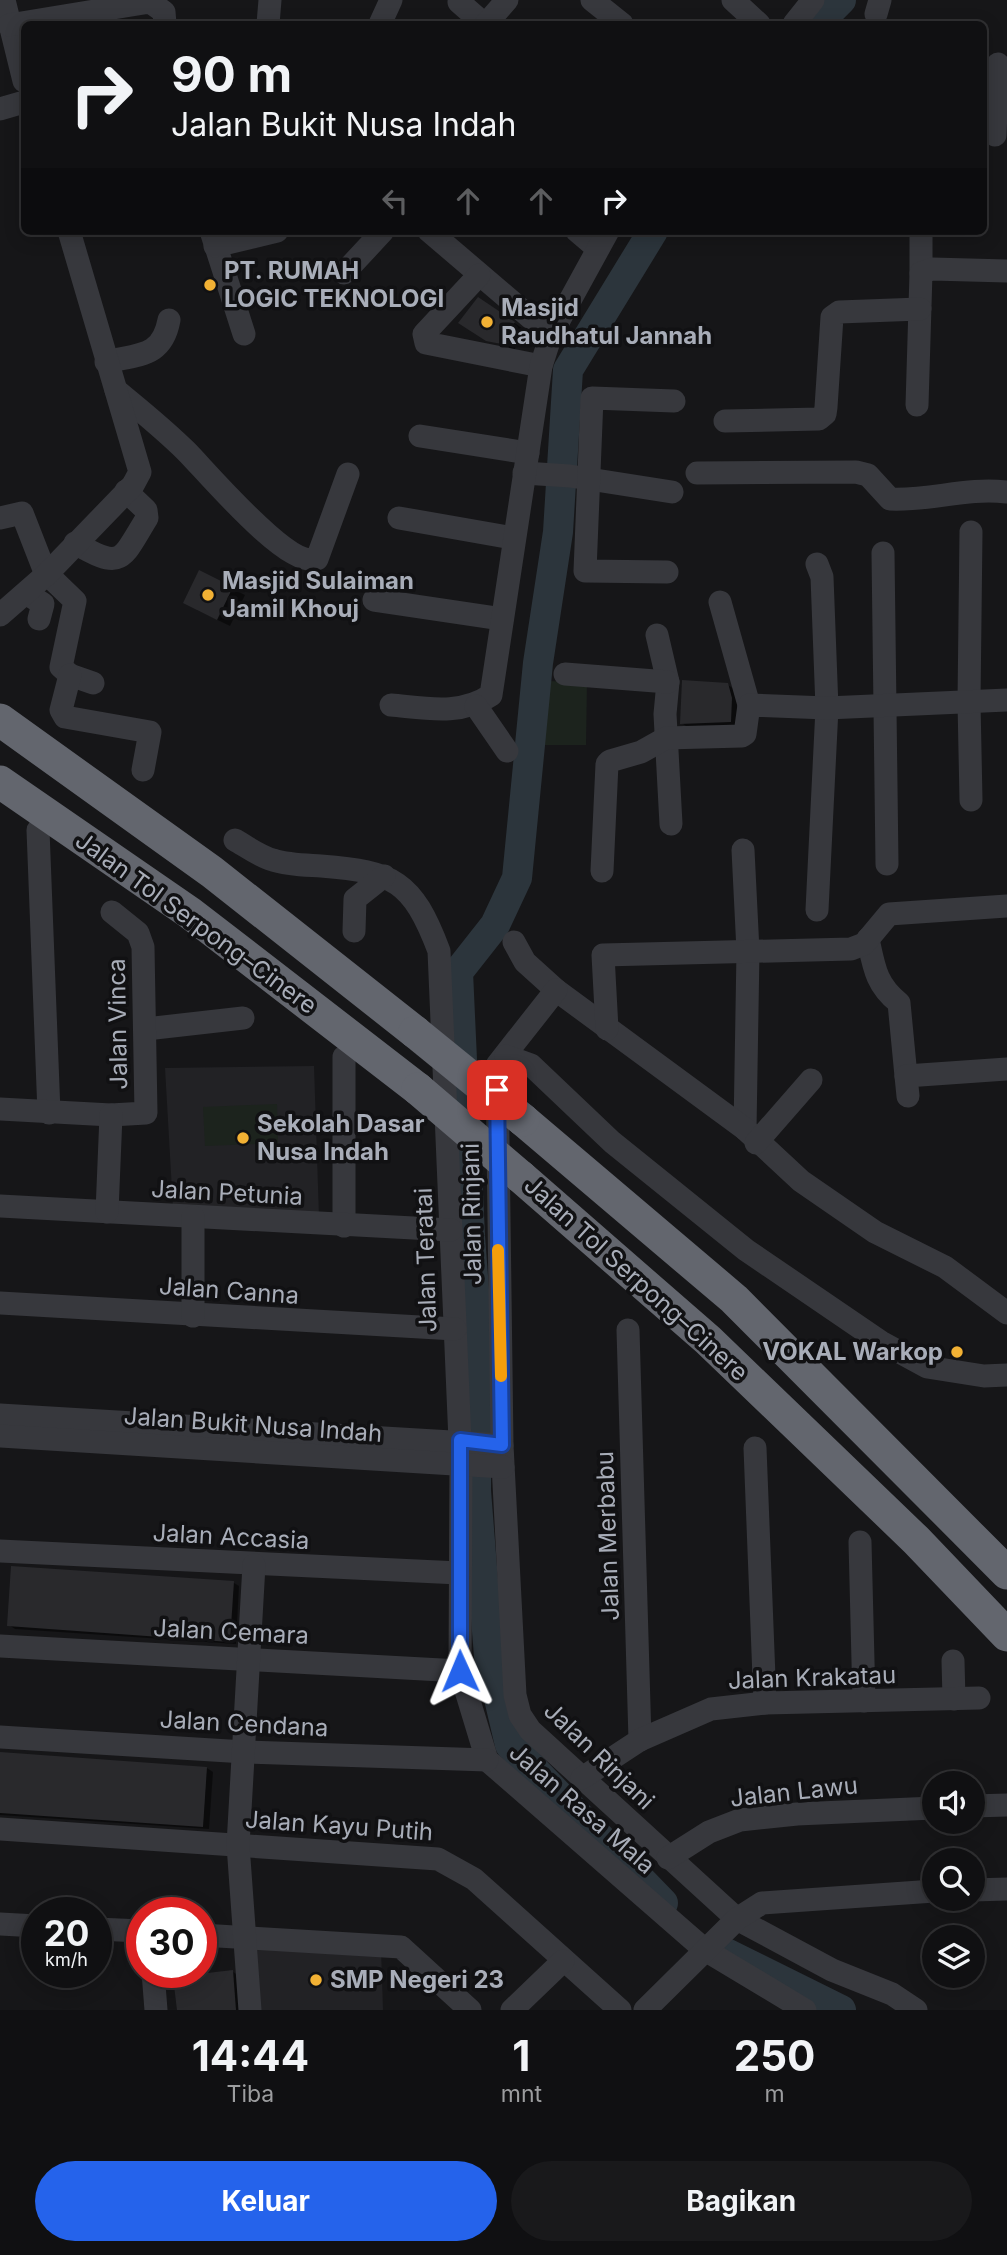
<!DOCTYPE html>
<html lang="id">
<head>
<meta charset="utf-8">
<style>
  body { margin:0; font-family:Inter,sans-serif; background:#19191b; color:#f1f3f6; height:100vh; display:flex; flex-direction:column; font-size:26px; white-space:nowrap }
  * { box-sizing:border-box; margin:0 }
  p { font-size:23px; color:#9c9d9f }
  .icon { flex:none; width:38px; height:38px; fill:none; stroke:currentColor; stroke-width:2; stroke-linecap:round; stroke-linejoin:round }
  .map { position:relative; height:2010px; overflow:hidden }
  .panel { display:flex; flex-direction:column; background:#101012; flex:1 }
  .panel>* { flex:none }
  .banner { position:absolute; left:21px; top:21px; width:966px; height:214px; border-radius:10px; box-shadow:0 4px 18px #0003,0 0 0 2px #303032; background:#101012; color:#f1f3f6; overflow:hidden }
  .controls { position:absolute; left:922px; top:1771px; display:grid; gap:14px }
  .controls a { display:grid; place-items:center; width:63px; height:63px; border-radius:50%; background:#101012; box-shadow:0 4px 18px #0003,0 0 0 2px #303032; font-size:35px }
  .speed { position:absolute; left:21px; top:1897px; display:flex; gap:14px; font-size:35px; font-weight:700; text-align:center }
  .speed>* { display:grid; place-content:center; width:91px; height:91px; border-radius:50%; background:#101012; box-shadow:0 4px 18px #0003,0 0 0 2px #303032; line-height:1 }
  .speed small { font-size:18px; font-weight:400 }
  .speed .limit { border:10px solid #d22; background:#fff; color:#111 }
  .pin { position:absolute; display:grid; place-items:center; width:60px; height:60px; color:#fff; margin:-30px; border-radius:14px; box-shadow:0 4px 10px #0006 }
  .me { position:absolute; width:77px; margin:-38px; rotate:359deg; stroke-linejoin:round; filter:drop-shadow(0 0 5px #0008) }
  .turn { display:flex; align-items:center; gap:24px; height:147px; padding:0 35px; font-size:32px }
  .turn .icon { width:91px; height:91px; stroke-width:2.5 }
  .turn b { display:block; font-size:49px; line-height:60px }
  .lanes { display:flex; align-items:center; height:66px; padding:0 35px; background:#0003; justify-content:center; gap:35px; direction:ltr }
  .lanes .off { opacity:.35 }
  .eta { display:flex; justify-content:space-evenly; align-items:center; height:119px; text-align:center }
  .eta b { font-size:42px; font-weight:700; line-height:49px }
  .cta { display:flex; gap:14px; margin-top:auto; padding:14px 35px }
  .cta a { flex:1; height:80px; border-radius:42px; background:#2563eb; color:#fff; font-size:28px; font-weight:700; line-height:80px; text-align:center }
  .cta a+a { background:#19191b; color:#f1f3f6 }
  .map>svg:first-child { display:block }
  .built { fill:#222225 }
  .green { fill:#1c231d }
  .shadow { fill:#0007 }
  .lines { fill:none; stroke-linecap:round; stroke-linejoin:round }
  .river { stroke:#2c353c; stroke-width:30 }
  .building { fill:#29292c }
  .minor { stroke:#37383d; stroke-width:23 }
  .highway { stroke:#63666e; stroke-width:33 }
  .highway-bridge { stroke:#63666e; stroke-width:33 }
  .route-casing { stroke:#184099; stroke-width:18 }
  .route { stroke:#2563eb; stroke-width:12 }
  .slow { stroke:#f59e0b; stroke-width:12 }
  .poi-dot { fill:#f2b134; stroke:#111113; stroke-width:2.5 }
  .labels { text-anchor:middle; stroke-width:7; stroke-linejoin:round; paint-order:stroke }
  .poi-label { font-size:24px; font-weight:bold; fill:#a8adb8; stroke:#111113; text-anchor:start }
  .street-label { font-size:24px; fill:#a8adb8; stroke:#111113 }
</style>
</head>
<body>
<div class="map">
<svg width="1007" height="2010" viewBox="0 0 1007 2010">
  <rect width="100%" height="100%" fill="#161618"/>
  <!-- built -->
  <g class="built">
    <path d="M 314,1066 L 319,1217 L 173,1208 L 165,1068 Z"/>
    <path d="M 246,1943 L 381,1949 L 383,2010 L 253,2010 Z"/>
  </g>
  <!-- green -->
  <g class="green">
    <path d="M 545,681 L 587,682 L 586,745 L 544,745 Z"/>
    <path d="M 277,1104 L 278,1143 L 205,1146 L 203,1107 Z"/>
  </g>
  <!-- shadow -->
  <g class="shadow">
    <path d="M 490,306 L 526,331 L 514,350 L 487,339 Z"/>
    <path d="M 200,572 L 245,595 L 230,626 L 197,610 Z"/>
    <path d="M 728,685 L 737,691 L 740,727 L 690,728 L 681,723 Z"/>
    <path d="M 234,1583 L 239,1586 L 236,1644 L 15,1629 L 9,1625 Z"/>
    <path d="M 0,1754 L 207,1768 L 213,1772 L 209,1829 L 0,1815 Z"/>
    <path d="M 233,1972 L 238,1975 L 243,2010 L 179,2010 Z"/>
  </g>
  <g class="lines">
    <!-- river -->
    <g class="river">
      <path d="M 817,24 L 841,0"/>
      <path d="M 653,231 L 568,370 L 558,532 L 538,663 L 517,878 L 495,925 L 458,972 L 470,1236 L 477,1330 L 476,1491 L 489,1656 L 510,1745 L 663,1903"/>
      <path d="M 726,1953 L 841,2010"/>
    </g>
  </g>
  <!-- building -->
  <g class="building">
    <path d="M 478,297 L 515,322 L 501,344 L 486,341 L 458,323 Z"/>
    <path d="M 199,570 L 233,587 L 217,620 L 183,603 Z"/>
    <path d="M 682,680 L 728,683 L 732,698 L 731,722 L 680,724 Z"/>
    <path d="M 11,1566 L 234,1581 L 230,1642 L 7,1626 Z"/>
    <path d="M 0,1752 L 207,1767 L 203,1827 L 0,1813 Z"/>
    <path d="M 233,1970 L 236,2010 L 177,2010 L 173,1977 Z"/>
  </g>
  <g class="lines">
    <!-- minor -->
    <g class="minor">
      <path d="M 4,0 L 24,81"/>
      <path d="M 592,0 L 622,24"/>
      <path d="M 733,0 L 759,24"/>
      <path d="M 459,2 L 484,24"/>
      <path d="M 876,14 L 880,0"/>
      <path d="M 268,24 L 270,0"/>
      <path d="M 380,24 L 391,0"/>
      <path d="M 486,24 L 507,0"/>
      <path d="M 794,24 L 813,0"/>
      <path d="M 9,25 L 150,2 L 164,12 L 165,24"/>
      <path d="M 0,109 L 24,102"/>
      <path d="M 995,135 L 998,64"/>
      <path d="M 211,231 L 244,334"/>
      <path d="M 429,231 L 551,335"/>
      <path d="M 577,231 L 597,248"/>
      <path d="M 215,246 L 277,231"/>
      <path d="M 344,273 L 383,231"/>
      <path d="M 921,273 L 921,231"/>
      <path d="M 479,275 L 424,334 L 426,343 L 541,366"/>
      <path d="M 106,362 C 138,354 162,358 169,320"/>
      <path d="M 116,390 C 140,410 164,429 186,451 C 207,472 288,569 317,559 L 348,474"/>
      <path d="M 917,405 L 921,273 L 932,269 L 1007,271"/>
      <path d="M 725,421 L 819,419 L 825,414 L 826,407 L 832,317 L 839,312 L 920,309"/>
      <path d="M 420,436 L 528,453"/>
      <path d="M 524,473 L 570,476 L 672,492"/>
      <path d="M 697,473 L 856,472 L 868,475 L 890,499 C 931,501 966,487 1007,492"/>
      <path d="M 0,518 L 22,513 L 45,572 L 75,601 L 61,667 L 70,675 L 93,683"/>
      <path d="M 399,518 L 513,538"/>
      <path d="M 75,543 C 123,571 121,560 147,518 L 146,510 L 126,491"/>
      <path d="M 883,553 L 887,864"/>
      <path d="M 817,564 L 822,577 L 827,708 L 817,910"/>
      <path d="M 667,572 L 585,571 L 592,398 L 674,401"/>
      <path d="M 26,593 L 43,604 L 39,619"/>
      <path d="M 374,600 L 502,619"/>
      <path d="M 720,602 L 749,705"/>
      <path d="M 0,615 L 47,574 L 133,485 L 140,472 L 69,231"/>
      <path d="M 657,635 L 668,682 L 665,714 L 671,824"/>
      <path d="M 565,674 L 668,682"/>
      <path d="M 70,675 L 61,710 L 65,717 L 150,732 L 143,770"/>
      <path d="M 391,705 C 425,708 461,716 491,695 L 541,366 L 551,335 L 608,231"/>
      <path d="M 476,706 L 507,751"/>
      <path d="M 971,800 L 969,702 L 971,532"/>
      <path d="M 38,830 L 49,1113"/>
      <path d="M 235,840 C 247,847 259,856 273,860 C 288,865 305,865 321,866 C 394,872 412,880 439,951 L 461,1464 L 460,1671 L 487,1760 L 705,1950 L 805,2010"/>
      <path d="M 743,850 L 748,951 L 745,1129"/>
      <path d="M 602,871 L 607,764 L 610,761 L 641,752 L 666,738 L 742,736 L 745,734 L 749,705 L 827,708 L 1007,700"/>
      <path d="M 354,931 L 355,899 L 384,876"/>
      <path d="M 868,939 C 874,967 876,985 899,1003 L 906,1076"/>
      <path d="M 514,942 L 525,962 L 556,990 L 745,1129 L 801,1181 L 875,1232 L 945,1267 L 1007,1313"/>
      <path d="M 556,990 L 497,1065 L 502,1445 L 515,1695 L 520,1715 L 530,1730 L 737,1919 L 832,1970 L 892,1994 L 916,2010"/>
      <path d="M 146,1029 L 243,1018"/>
      <path d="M 607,1029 L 603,955 L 851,949 L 864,944 L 889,914 L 1007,906"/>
      <path d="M 506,1056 L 531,1065 L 612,1142 L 746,1250 L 881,1342 L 927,1367 L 984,1376 L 1007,1375"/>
      <path d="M 344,1057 L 344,1226"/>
      <path d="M 908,1096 L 906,1076 L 1007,1069"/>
      <path d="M 0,1109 L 111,1115 L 146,1113 L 143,947 L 138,933 L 112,912"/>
      <path d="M 756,1143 L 811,1080"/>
      <path d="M 0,1206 L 451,1230"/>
      <path d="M 107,1212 L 111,1115"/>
      <path d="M 0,1303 L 455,1329"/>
      <path d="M 193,1316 L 193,1217"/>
      <path d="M 628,1330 L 640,1740"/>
      <path d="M 0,1415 L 502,1445"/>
      <path d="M 0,1436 L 503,1467"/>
      <path d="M 755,1448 L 765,1703"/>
      <path d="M 860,1542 L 864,1701"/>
      <path d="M 0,1551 L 459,1573"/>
      <path d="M 0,1646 L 460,1671"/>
      <path d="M 953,1661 L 954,1699"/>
      <path d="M 0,1737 L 245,1752 L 487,1760"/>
      <path d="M 582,1778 L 640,1740 L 711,1709 L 765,1703 L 979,1698"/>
      <path d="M 973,1806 L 1007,1805"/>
      <path d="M 0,1829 L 438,1859 L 474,1879 L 620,2010"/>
      <path d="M 668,1858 L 709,1832 L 740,1820 L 797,1814 L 934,1808"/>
      <path d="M 973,1890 L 1007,1889"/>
      <path d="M 0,1924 L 37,1926"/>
      <path d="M 96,1929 L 142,1931"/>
      <path d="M 201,1935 L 401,1947 L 470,2010"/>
      <path d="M 153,1972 L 156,2010"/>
      <path d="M 250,2010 L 238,1845 L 254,1565"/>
      <path d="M 512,2010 L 563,1961"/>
      <path d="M 645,2010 L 737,1919 L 762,1903 L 934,1891"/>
    </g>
    <!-- highway -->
    <g class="highway">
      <path d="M 0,720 L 212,872 L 415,1032"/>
      <path d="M 0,782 L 190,913 L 418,1089"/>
      <path d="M 523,1120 L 734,1299 L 1007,1573"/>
      <path d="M 521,1177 L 708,1340 L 916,1540 L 1007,1635"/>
    </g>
    <!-- highway-bridge -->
    <g class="highway-bridge">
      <path d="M 415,1032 L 523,1120"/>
      <path d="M 418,1089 L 521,1177"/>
    </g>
  </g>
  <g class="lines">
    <!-- route casing -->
    <g class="route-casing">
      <path id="route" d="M 460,1671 L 460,1440 L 502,1445 L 497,1090"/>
    </g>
    <!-- route -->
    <use href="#route" class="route"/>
    <!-- slow -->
    <path class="slow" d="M 498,1250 L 501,1376"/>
  </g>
  <!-- markers -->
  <g class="poi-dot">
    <circle cx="210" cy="285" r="7"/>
    <circle cx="487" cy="322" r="7"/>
    <circle cx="208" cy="595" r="7"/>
    <circle cx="243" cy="1138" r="7"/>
    <circle cx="957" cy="1352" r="7"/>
    <circle cx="316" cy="1980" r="7"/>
  </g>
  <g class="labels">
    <!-- poi labels -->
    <g class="poi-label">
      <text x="224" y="279">PT. RUMAH<tspan x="224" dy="28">LOGIC TEKNOLOGI</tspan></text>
      <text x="501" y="316">Masjid<tspan x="501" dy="28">Raudhatul Jannah</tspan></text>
      <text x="222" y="589">Masjid Sulaiman<tspan x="222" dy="28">Jamil Khouj</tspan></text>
      <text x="257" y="1132">Sekolah Dasar<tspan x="257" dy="28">Nusa Indah</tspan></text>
      <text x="943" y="1360" text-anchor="end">VOKAL Warkop</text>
      <text x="330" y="1988">SMP Negeri 23</text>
    </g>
    <!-- street labels -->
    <g class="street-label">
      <text transform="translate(196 923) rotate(36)" y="8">Jalan Tol Serpong–Cinere</text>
      <text transform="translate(118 1024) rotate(-91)" y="8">Jalan Vinca</text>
      <text transform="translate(227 1193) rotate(3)" y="8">Jalan Petunia</text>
      <text transform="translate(472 1214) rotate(-91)" y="8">Jalan Rinjani</text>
      <text transform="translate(426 1260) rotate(-92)" y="8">Jalan Teratai</text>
      <text transform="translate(636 1279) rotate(42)" y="8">Jalan Tol Serpong–Cinere</text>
      <text transform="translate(229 1291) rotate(4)" y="8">Jalan Canna</text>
      <text transform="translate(253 1425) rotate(4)" y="8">Jalan Bukit Nusa Indah</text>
      <text transform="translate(608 1536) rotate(-92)" y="8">Jalan Merbabu</text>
      <text transform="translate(231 1537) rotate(3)" y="8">Jalan Accasia</text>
      <text transform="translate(231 1632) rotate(3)" y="8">Jalan Cemara</text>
      <text transform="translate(812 1678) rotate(-2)" y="8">Jalan Krakatau</text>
      <text transform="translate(244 1724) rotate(3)" y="8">Jalan Cendana</text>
      <text transform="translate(599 1756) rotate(44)" y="8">Jalan Rinjani</text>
      <text transform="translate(794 1792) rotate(-6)" y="8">Jalan Lawu</text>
      <text transform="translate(582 1809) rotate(41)" y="8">Jalan Rasa Mala</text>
      <text transform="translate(339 1826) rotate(4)" y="8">Jalan Kayu Putih</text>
    </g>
  </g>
</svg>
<div class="controls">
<a><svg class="icon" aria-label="sound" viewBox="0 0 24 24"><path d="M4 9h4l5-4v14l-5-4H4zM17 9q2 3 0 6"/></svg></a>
<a><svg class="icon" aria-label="search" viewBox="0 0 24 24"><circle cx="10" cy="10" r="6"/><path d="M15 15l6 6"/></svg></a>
<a><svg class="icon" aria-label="layers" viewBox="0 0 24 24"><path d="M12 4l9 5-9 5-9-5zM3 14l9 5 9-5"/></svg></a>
</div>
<div class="speed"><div>20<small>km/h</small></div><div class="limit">30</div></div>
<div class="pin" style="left:497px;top:1090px;background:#d93025"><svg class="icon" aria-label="arrive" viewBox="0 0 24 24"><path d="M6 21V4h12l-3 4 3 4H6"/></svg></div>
<svg class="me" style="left:460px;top:1671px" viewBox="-20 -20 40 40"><path d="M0-17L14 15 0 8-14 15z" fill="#2563eb" stroke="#fff" stroke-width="4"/></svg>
<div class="banner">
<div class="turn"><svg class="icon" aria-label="right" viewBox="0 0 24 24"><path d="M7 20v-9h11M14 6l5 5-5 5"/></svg><div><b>90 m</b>Jalan Bukit Nusa Indah</div></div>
<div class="lanes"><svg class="icon off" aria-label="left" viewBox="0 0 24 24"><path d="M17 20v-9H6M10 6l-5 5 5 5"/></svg><svg class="icon off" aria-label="ahead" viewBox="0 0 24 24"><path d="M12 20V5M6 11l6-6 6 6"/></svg><svg class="icon off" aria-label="ahead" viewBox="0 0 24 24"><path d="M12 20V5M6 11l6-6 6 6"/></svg><svg class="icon" aria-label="right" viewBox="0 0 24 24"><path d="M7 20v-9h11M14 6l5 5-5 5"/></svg></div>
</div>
</div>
<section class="panel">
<div class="eta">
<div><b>14:44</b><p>Tiba</p></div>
<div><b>1</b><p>mnt</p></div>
<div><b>250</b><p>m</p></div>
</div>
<div class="cta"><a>Keluar</a><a>Bagikan</a></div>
</section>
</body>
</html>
